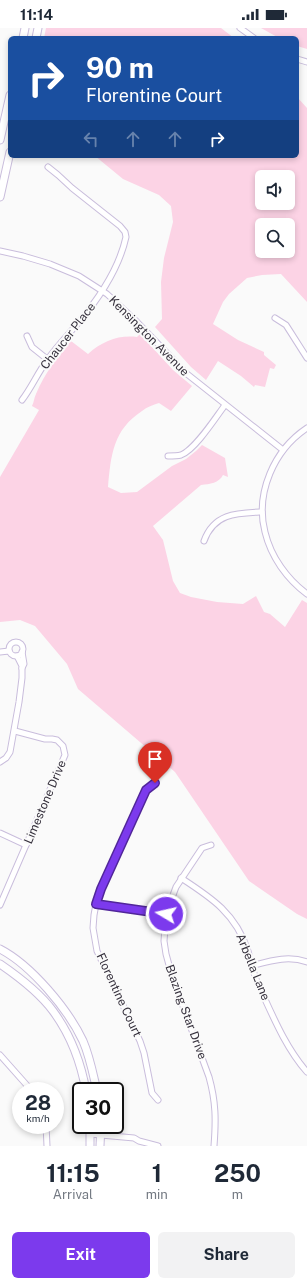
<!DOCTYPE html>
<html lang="en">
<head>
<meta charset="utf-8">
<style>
  body { margin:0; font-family:"Public Sans",sans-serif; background:#f2f2f3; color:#1f2937; height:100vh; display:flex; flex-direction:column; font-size:15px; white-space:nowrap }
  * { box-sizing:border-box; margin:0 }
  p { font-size:13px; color:#747a83 }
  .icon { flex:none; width:22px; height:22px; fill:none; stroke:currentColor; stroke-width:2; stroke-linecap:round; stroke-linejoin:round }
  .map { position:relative; height:1118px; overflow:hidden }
  .drawer { display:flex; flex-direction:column; background:#fff; flex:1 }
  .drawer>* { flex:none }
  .banner { position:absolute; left:8px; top:8px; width:291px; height:122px; border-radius:6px; box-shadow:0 2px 6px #0003; background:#1a4fa0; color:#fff; overflow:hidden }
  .tools { position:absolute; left:255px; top:142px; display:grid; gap:8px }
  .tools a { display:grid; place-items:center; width:40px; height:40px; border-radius:6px; background:#fff; box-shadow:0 2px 6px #0003; font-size:20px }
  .speed { position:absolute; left:12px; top:1054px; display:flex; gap:8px; font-size:20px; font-weight:700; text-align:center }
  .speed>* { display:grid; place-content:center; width:52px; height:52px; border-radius:50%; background:#fff; box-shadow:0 2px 6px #0003; line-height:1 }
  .speed small { font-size:10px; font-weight:400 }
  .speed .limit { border:2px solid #111; border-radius:6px; background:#fff; color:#111 }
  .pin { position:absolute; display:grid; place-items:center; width:34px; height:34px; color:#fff; margin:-41px -17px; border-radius:50% 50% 50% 0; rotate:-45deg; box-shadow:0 0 4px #0007 }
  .pin .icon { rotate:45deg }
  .me { position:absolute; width:44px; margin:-22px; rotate:279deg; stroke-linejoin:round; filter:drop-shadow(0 0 3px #0008) }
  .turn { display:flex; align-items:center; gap:14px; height:84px; padding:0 12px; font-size:18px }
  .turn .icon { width:52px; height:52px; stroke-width:2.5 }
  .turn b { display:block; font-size:28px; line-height:34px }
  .lanes { display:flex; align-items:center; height:38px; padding:0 12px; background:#0003; justify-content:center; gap:20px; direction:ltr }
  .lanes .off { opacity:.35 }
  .eta { display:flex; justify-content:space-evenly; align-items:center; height:68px; text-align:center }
  .eta b { font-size:24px; font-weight:700; line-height:28px }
  .button { display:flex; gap:8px; margin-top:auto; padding:8px 12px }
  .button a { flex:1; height:46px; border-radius:6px; background:#7c3aed; color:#fff; font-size:16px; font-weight:700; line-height:46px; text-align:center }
  .button a+a { background:#f2f2f3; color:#1f2937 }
  .status { display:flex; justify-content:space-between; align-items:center; height:28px; padding:0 20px; background:#fff; direction:ltr }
  .status svg { height:11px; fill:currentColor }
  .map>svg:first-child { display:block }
  .green { fill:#fcd3e5; fill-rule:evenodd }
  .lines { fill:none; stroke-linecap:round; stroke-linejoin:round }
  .street-casing { stroke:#c9bddc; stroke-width:7 }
  .secondary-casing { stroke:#c9bddc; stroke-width:9 }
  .street { stroke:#fff; stroke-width:5 }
  .secondary { stroke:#fff; stroke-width:7 }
  .route-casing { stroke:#51269a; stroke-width:10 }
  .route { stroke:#7c3aed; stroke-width:7 }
  .labels { text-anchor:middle; stroke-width:4; stroke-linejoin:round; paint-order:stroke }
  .street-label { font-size:12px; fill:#35303c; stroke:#fafafa }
</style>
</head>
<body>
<div class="status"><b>11:14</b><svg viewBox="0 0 49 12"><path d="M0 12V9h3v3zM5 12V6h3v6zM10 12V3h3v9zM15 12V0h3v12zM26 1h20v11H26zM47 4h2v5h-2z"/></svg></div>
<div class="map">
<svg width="307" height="1118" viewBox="0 0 307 1118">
  <rect width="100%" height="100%" fill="#fafafa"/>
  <!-- green -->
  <g class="green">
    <path d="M 46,0 L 221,0 L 234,10 L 44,10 Z"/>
    <path d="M 261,0 L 307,0 L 307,21 L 297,18 L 297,10 L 279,10 Z"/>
    <path d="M 297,69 L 307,80 L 307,274 L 281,246 L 262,247 L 247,250 L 229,266 L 223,274 L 213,296 L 238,312 L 264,324 L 264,327 L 276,337 L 274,341 L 270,340 L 265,359 L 255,357 L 254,359 L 241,348 L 218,333 L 206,352 L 191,339 L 155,299 L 162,291 L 161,254 L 164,230 L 173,194 L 171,178 L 159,167 L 123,151 L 95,128 L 297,128 ZM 262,149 L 288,149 L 288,175 L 262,175 ZM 262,197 L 288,197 L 288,223 L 262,223 Z"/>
    <path d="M 140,306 L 173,342 L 192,358 L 171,383 L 159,375 C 153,377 147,379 142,383 C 113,402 111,427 108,459 L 121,465 L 137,464 L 172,438 L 186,431 L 196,423 L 202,417 L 225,430 L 228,449 L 223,447 C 219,455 210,456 201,457 L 153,498 L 163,512 L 173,553 L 180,565 L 191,569 L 217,574 L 243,576 L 256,568 L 264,584 L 270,586 L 285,599 L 302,572 L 307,575 L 307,891 L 297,886 L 249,853 L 175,744 L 78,661 L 67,636 L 35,598 L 20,592 L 0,594 L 0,449 L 39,382 L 32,378 C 34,374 34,370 36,366 C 45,345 57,329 71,313 L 88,326 C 103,313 118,307 137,309 Z"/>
  </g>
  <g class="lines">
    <!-- street casing -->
    <g class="street-casing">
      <g id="street">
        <path d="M 240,0 L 254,10"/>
        <path d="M 297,31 L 307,34"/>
        <path d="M 0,223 L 23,228 L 50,236 L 79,248 L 107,266 L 135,292 L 187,346 L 283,422"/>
        <path d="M 275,290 L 286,297 L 307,330"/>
        <path d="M 27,308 L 32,319 L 47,331"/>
        <path d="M 22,372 C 32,359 38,344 48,331 C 57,318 69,306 79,294 C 100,269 119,241 126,209 L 125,204 L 120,198 L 72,160 L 58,147 L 48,139"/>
        <path d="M 307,400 C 274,422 255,465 265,504 C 271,529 287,551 307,566"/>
        <path d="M 168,428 C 172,428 177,428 181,427 C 195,422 216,389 225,377"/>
        <path d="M 204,513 C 214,485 237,485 262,484"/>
        <circle cx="16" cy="621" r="7"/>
        <path d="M 0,624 L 9,623"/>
        <path d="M 22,624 L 24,636 L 22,640"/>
        <path d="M 0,734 L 6,730 L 10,724 L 19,674 L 22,650 L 22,638 L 17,628"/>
        <path d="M 155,755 L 146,762 L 101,861 L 96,876 L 94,887 L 93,900 L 97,923 L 140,1013 L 144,1025 L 152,1065 L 158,1072"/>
        <path d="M 0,805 L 26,817"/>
        <path d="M 211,817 L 202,820 L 176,859 L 166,886 L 164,913 L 166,926 L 172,948 L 209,1049 C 216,1074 216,1092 214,1118"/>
        <path d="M 181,850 C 212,870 236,886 248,923 C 251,934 253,945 258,956 C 272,986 285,1019 307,1044"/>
        <path d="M 96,876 L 166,886"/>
        <path d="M 0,877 L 65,727 L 63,718 L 57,712 L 52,711 L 45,711 L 15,703"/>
        <path d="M 251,938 C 270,933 288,927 307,934"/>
        <path d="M 0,1027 L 32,1063"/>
        <path d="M 46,1097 L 47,1118"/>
        <path d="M 90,1106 L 134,1110 L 139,1113 L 158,1118"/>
      </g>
    </g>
    <!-- secondary casing -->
    <g class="secondary-casing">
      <g id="secondary">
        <path d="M 23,10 L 25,0"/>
        <path d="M 36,10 L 38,0"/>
        <path d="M 0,112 L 10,67"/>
        <path d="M 0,169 L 10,124"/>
        <path d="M 0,921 C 31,937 68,981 83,1013 C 90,1029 93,1046 97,1063"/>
        <path d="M 0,936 C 19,949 39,964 53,983 C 70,1006 81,1035 86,1063"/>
        <path d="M 90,1118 L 90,1097"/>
        <path d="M 100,1118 L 101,1097"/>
      </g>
    </g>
    <!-- street -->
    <use href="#street" class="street"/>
    <!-- secondary -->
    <use href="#secondary" class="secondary"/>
  </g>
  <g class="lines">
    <!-- route casing -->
    <g class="route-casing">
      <path id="route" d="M 155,755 L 146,762 L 101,861 L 96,876 L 166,886"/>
    </g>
    <!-- route -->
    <use href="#route" class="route"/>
  </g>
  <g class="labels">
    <!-- street labels -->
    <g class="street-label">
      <text transform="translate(68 308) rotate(-52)" y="4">Chaucer Place</text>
      <text transform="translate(149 308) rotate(45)" y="4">Kensington Avenue</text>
      <text transform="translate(45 774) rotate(-67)" y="4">Limestone Drive</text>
      <text transform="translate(253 939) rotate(68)" y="4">Arbella Lane</text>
      <text transform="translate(119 967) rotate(65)" y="4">Florentine Court</text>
      <text transform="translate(186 984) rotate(70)" y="4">Blazing Star Drive</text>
    </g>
  </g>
</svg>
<div class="tools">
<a><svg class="icon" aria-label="sound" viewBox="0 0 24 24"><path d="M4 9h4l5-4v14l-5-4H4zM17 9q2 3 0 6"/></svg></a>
<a><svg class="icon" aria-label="search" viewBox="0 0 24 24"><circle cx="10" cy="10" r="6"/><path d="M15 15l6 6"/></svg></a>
</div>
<div class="speed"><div>28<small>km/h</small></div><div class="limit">30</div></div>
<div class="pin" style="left:155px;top:755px;background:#d93025"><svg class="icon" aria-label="arrive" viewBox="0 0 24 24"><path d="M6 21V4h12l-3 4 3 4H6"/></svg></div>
<svg class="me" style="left:166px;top:886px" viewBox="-20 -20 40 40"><circle r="17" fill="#7c3aed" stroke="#fff" stroke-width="3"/><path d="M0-11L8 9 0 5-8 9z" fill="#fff"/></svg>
<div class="banner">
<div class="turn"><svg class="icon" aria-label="right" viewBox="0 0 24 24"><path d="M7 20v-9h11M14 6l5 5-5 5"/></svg><div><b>90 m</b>Florentine Court</div></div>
<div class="lanes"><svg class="icon off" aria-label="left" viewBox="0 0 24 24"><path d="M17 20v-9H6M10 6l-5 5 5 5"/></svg><svg class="icon off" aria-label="ahead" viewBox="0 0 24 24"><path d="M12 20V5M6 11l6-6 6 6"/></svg><svg class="icon off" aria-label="ahead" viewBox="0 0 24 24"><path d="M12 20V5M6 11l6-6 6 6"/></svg><svg class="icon" aria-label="right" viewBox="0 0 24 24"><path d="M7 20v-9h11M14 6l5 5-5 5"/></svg></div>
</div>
</div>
<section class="drawer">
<div class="eta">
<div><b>11:15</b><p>Arrival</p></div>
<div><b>1</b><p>min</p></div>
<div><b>250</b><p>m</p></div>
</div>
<div class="button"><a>Exit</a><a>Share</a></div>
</section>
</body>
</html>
